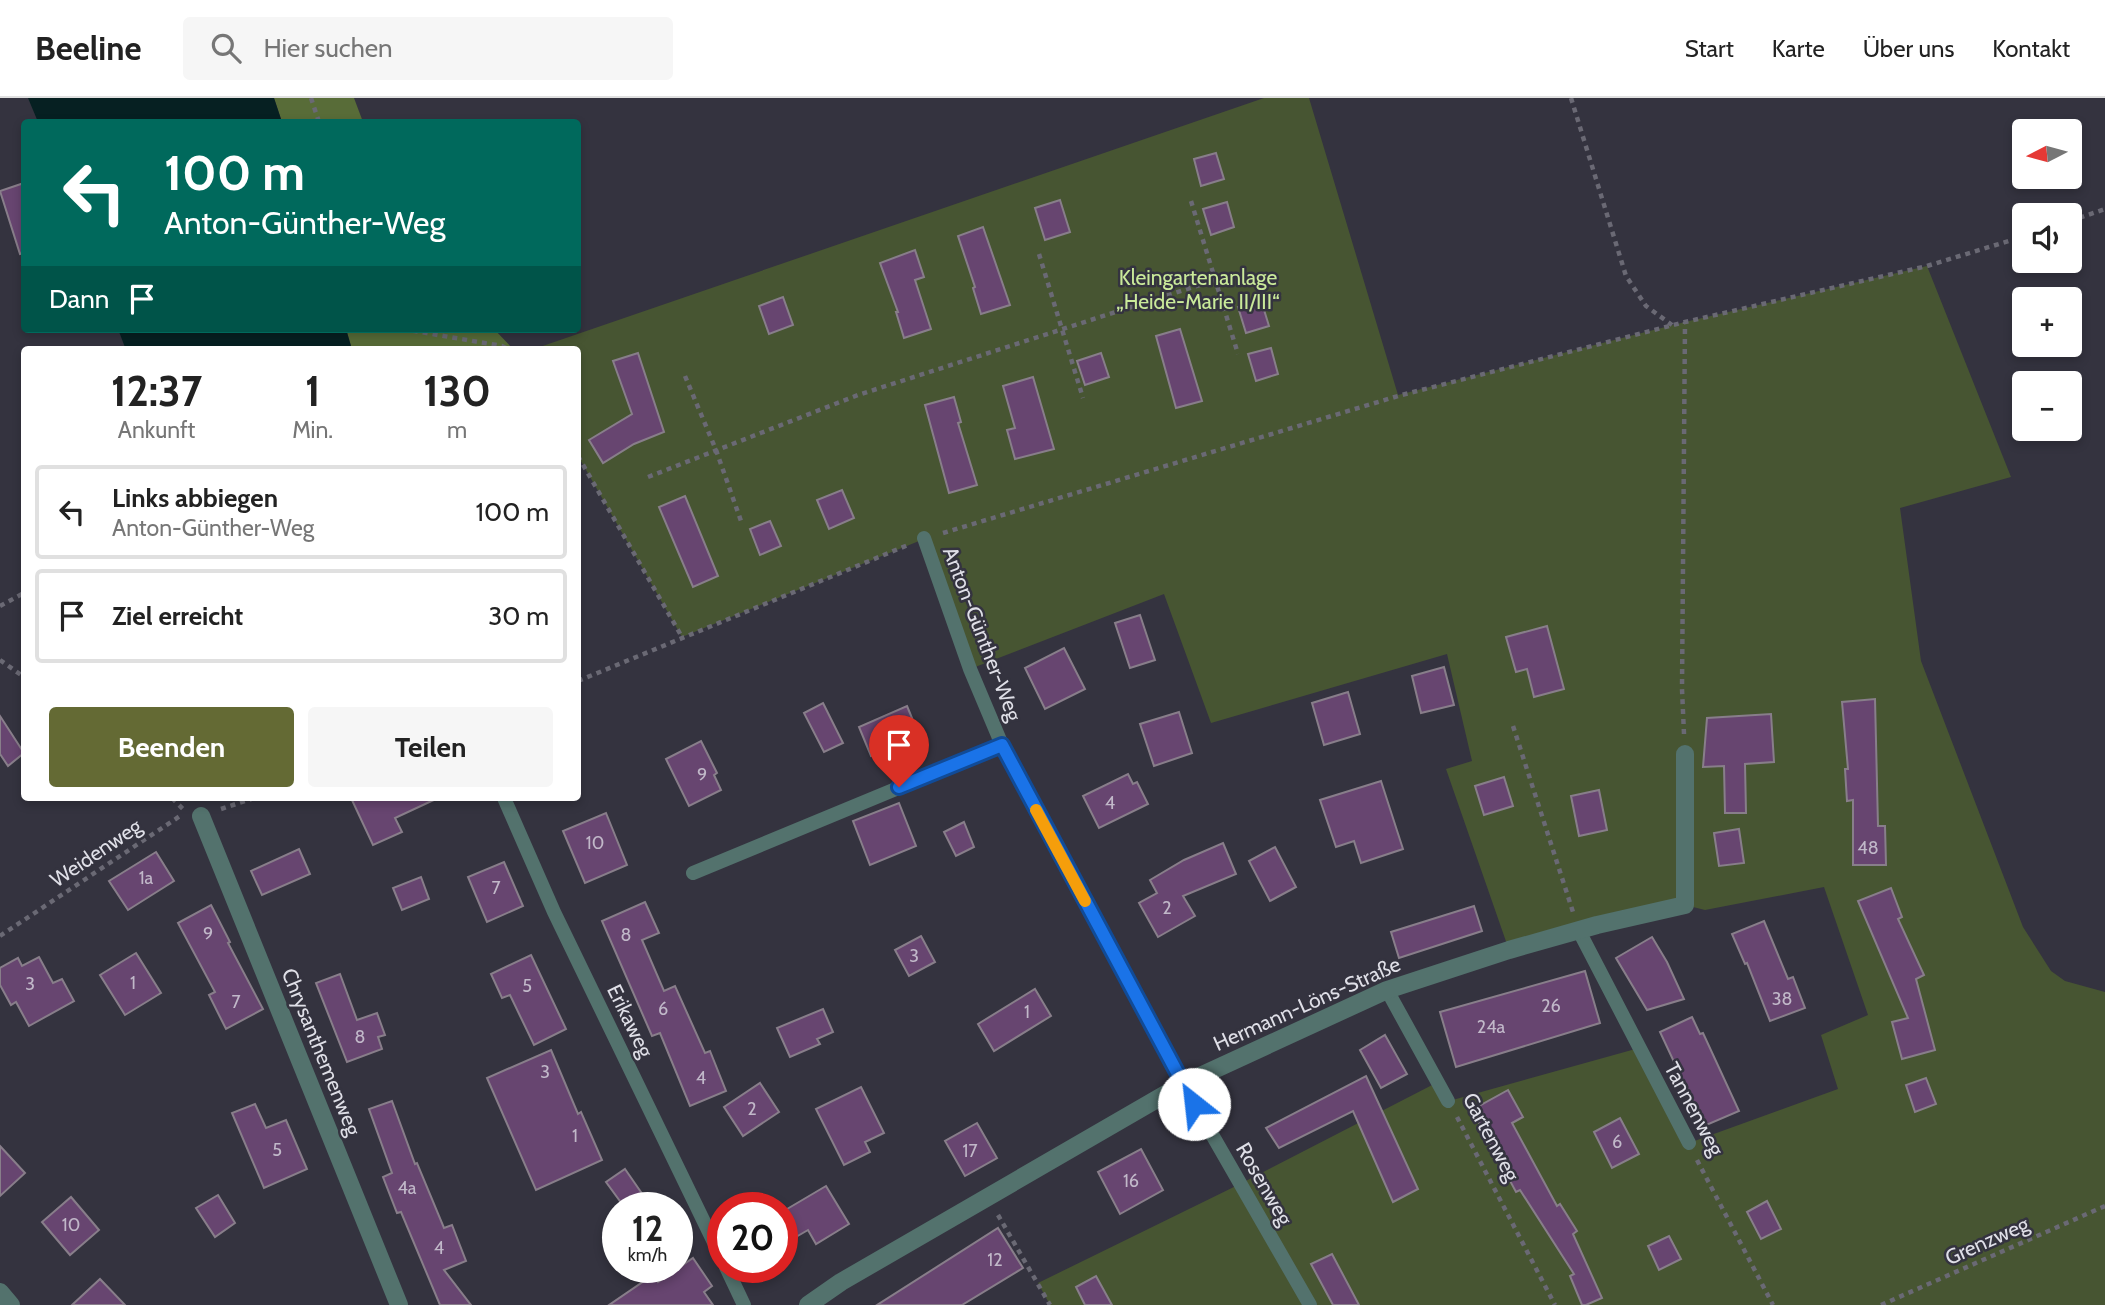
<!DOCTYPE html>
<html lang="de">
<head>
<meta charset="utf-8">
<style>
  body { margin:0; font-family:Cabin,sans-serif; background:#f6f6f6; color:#222; height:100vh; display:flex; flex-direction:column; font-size:26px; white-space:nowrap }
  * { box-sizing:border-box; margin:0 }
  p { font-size:23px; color:#767676 }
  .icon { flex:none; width:38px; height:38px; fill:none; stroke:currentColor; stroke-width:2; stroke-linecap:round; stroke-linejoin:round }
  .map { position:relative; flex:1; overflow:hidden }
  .sheet { position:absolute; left:21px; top:248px; width:560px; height:455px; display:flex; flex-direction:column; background:#fff; border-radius:7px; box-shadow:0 4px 10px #0003 }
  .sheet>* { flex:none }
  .top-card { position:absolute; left:21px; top:21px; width:560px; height:214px; border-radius:7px; box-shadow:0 4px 10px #0003; background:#00695c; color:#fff; overflow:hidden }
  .needle { width:46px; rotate:264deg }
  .controls { position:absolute; left:2012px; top:21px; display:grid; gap:14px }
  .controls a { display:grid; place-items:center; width:70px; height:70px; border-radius:7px; background:#fff; box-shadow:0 4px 10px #0003; font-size:35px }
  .speed { position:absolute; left:602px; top:1094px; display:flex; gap:14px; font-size:35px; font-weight:700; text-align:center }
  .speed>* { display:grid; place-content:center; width:91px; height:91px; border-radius:50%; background:#fff; box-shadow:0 4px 10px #0003; line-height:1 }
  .speed small { font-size:18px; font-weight:400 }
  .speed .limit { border:10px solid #d22; background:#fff; color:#111 }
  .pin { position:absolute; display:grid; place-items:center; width:60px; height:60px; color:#fff; margin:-72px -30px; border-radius:50% 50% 50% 0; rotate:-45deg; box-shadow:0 0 7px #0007 }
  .pin .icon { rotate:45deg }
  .me { position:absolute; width:77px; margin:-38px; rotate:331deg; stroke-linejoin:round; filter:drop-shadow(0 0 5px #0008) }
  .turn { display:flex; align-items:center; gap:24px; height:147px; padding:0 28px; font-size:32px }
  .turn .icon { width:91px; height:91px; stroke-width:2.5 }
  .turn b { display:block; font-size:49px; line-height:60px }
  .then { display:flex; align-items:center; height:66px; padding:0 28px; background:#0003; gap:14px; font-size:26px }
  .eta { display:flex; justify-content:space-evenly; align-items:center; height:119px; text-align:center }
  .eta b { font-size:42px; font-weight:700; line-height:49px }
  .primary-button { display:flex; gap:14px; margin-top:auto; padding:14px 28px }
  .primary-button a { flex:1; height:80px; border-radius:7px; background:#646a34; color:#fff; font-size:28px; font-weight:700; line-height:80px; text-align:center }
  .primary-button a+a { background:#f6f6f6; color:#222 }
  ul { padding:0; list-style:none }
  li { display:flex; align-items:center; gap:21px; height:94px; margin:0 14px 10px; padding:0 14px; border:4px solid #e0e0e0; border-radius:7px }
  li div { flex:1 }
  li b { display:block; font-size:26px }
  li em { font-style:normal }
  header { display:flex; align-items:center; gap:42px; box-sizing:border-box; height:98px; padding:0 35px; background:#fff; border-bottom:2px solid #e0e0e0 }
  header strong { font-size:33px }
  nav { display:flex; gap:38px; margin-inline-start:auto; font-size:24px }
  .search { width:490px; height:63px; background:#f6f6f6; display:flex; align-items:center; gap:18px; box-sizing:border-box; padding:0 24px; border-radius:7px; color:#767676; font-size:26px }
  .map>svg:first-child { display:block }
  .green { fill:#475532 }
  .forest { fill:#586c38 }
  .water { fill:#062022 }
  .building { fill:#674570; stroke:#887e8a; stroke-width:2 }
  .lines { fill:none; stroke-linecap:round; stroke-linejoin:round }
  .path { stroke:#6a6974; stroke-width:4.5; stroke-dasharray:5 5; stroke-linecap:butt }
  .lane { stroke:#53726d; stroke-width:14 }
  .street { stroke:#53726d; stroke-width:18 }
  .route-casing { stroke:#114b97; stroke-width:18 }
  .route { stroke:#1a73e8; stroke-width:12 }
  .slow { stroke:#f59e0b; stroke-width:12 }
  .labels { text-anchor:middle; stroke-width:5; stroke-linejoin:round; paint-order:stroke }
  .number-label { font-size:18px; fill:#c1b8c9 }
  .park-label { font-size:21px; fill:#caea9a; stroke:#34333f }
  .street-label { font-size:21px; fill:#dfdfe7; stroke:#34333f }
</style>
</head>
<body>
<header>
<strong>Beeline</strong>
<div class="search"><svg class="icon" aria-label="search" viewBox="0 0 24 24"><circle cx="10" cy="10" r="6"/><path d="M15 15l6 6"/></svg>Hier suchen</div>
<nav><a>Start</a><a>Karte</a><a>Über uns</a><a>Kontakt</a></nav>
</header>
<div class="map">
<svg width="2105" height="1207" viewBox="0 0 2105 1207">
  <rect width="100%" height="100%" fill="#34333f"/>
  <!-- green -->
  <path class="green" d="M 1264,0 L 1309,0 L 1398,297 L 1685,224 L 1927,168 L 2011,379 L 1900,410 L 1921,563 L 2023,829 L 2051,873 L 2065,883 L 2105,894 L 2105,1207 L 1050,1207 L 1038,1185 L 1240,1086 L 1438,984 L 1449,1003 L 1639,950 L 1689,1045 L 1838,991 L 1821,937 L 1868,917 L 1824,789 L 1705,812 L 1685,807 L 1509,852 L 1446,671 L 1472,663 L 1447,556 L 1211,625 L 1164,496 L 970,571 L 924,441 L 682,539 L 578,358 L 578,252 L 531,252 Z"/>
  <!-- forest -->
  <g class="forest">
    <path d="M 274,0 L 354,0 L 363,24 L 282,24 Z"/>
    <path d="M 346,231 L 494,231 L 514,252 L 433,252 L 351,248 Z"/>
  </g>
  <!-- water -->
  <g class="water">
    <path d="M 28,0 L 274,0 L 282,24 L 38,24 Z"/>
    <path d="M 118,231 L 346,231 L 351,248 L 342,252 L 126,252 Z"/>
  </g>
  <!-- building -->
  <g class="building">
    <path d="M 1216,55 L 1224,81 L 1201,88 L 1194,61 Z"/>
    <path d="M 24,85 L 24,155 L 20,156 L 0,93 Z"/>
    <path d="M 1060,102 L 1070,134 L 1045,142 L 1035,110 Z"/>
    <path d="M 1227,104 L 1234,129 L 1211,137 L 1203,111 Z"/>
    <path d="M 983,129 L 1010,207 L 981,216 L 973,190 L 975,189 L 958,138 Z"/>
    <path d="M 915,152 L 924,179 L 915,182 L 931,231 L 904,240 L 896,214 L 898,214 L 880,165 Z"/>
    <path d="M 783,199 L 793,227 L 769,236 L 759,208 Z"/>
    <path d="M 1261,202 L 1269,228 L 1246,235 L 1238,209 Z"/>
    <path d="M 1180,231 L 1202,303 L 1176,310 L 1156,238 Z"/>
    <path d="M 1271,250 L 1278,276 L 1256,283 L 1248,256 Z"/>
    <path d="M 638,255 L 664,334 L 634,346 L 603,365 L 589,342 L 632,316 L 613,263 Z"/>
    <path d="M 1101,255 L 1109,279 L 1085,287 L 1077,263 Z"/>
    <path d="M 1033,279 L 1054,351 L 1015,361 L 1007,332 L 1015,330 L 1003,288 Z"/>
    <path d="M 954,299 L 961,324 L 958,325 L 977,387 L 949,395 L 925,307 Z"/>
    <path d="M 842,392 L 854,420 L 829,431 L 817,402 Z"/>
    <path d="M 685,398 L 718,478 L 693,489 L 659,409 Z"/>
    <path d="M 770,423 L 781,448 L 760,457 L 750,431 Z"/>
    <path d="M 1140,517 L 1155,562 L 1130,570 L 1115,525 Z"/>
    <path d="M 1547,528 L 1564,591 L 1534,599 L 1527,571 L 1516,574 L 1506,539 Z"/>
    <path d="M 1064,550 L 1085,591 L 1045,611 L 1025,570 Z"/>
    <path d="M 1444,569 L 1454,607 L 1421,615 L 1412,578 Z"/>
    <path d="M 1348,594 L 1360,636 L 1324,647 L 1312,605 Z"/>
    <path d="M 1875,601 L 1878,728 L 1885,728 L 1886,767 L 1853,767 L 1853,702 L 1847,703 L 1845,671 L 1848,671 L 1842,604 Z"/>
    <path d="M 823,605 L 843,645 L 824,654 L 804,615 Z"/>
    <path d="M 907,608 L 919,637 L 871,658 L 859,629 Z"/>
    <path d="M 1179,614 L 1192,655 L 1154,668 L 1140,626 Z"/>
    <path d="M 1771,616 L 1774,664 L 1745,666 L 1746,715 L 1725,715 L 1724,668 L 1703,669 L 1707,620 Z"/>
    <path d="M 0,618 L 24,655 L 8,668 L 0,656 Z"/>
    <path d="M 701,643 L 717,675 L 714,677 L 721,692 L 689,708 L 666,661 Z"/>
    <path d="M 1128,676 L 1133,686 L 1137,684 L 1148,706 L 1099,730 L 1083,698 Z"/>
    <path d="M 1504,679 L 1513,708 L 1484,717 L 1475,688 Z"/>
    <path d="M 1381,683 L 1403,751 L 1361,765 L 1354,743 L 1336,749 L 1320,702 Z"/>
    <path d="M 1599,692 L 1607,732 L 1579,738 L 1571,698 Z"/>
    <path d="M 351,700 L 438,700 L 395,720 L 402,734 L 373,747 Z"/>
    <path d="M 899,705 L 916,748 L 870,767 L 853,723 Z"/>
    <path d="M 606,715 L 627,767 L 585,785 L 563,733 Z"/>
    <path d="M 964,724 L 974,749 L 956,758 L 944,734 Z"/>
    <path d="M 1739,731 L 1744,765 L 1719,768 L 1714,735 Z"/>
    <path d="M 1223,745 L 1236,776 L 1183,798 L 1195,818 L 1158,839 L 1139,805 L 1157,795 L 1150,782 L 1184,762 Z"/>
    <path d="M 1275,749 L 1296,789 L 1270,803 L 1249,763 Z"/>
    <path d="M 299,751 L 310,776 L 262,797 L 251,773 Z"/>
    <path d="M 156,754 L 174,783 L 128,812 L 109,783 Z"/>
    <path d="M 504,764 L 523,808 L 487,824 L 468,779 Z"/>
    <path d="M 421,779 L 429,801 L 402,812 L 393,790 Z"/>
    <path d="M 1891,790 L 1902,819 L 1898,821 L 1924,877 L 1916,881 L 1935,952 L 1902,961 L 1892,924 L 1908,920 L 1858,803 Z"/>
    <path d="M 645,804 L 659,835 L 642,842 L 664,893 L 675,888 L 705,955 L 710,953 L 726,993 L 690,1008 L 660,935 L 652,938 L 602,823 Z"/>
    <path d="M 211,807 L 230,844 L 228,845 L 263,911 L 226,931 L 209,897 L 215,894 L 178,825 Z"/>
    <path d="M 1474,808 L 1482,833 L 1399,860 L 1391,834 Z"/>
    <path d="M 1764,823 L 1788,881 L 1793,879 L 1805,910 L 1770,923 L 1747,865 L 1745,866 L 1732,836 Z"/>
    <path d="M 921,838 L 935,864 L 909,878 L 895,852 Z"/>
    <path d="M 1652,839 L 1667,864 L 1684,901 L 1647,912 L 1616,860 Z"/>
    <path d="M 136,855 L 161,895 L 125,917 L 100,877 Z"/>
    <path d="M 531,857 L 566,931 L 534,947 L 510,897 L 502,900 L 491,876 Z"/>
    <path d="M 39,859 L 53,885 L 62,881 L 74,903 L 29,928 L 16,904 L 11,907 L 0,887 L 0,870 L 18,860 L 22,868 Z"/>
    <path d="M 1585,873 L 1600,925 L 1456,969 L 1440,914 Z"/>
    <path d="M 340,876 L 357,922 L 377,915 L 385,937 L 378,939 L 382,951 L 347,964 L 316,885 Z"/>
    <path d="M 1035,891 L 1051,918 L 994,953 L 978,926 Z"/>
    <path d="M 823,911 L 833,934 L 817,941 L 820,946 L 790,959 L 777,930 Z"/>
    <path d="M 1692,919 L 1700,936 L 1703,935 L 1739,1013 L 1704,1028 L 1660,934 Z"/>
    <path d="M 1385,937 L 1407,976 L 1381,990 L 1360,952 Z"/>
    <path d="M 551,952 L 578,1016 L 581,1014 L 602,1062 L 536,1092 L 487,980 Z"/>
    <path d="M 1366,978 L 1418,1091 L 1393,1104 L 1353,1013 L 1279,1050 L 1266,1030 Z"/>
    <path d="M 1926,980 L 1936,1006 L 1915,1014 L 1906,987 Z"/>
    <path d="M 760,985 L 779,1014 L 743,1038 L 724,1009 Z"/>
    <path d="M 861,989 L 884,1035 L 865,1044 L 870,1054 L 844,1067 L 816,1011 Z"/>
    <path d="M 1508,992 L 1523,1019 L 1512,1025 L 1557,1108 L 1560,1106 L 1577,1133 L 1573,1136 L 1602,1200 L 1586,1207 L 1582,1207 L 1570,1178 L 1574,1176 L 1520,1092 L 1516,1094 L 1472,1012 Z"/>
    <path d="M 392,1003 L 415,1066 L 417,1065 L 444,1130 L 452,1127 L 466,1163 L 444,1172 L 471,1207 L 440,1207 L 401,1114 L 397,1115 L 383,1079 L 392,1075 L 369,1011 Z"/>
    <path d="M 255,1006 L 266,1030 L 286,1022 L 307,1071 L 264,1090 L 232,1015 Z"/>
    <path d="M 1620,1020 L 1639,1056 L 1612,1070 L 1594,1034 Z"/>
    <path d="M 977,1025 L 997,1060 L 965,1078 L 945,1043 Z"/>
    <path d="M 0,1048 L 25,1075 L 0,1098 Z"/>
    <path d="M 1141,1051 L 1163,1092 L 1120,1116 L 1098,1074 Z"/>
    <path d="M 625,1071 L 652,1110 L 625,1110 L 606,1084 Z"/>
    <path d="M 826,1088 L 849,1126 L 816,1146 L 808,1132 L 782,1147 L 782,1114 Z"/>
    <path d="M 218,1097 L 235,1125 L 215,1139 L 196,1110 Z"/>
    <path d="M 71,1099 L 99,1132 L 70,1157 L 42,1124 Z"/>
    <path d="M 1767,1103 L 1781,1131 L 1761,1141 L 1747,1114 Z"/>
    <path d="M 998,1130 L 1023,1170 L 962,1207 L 877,1207 Z"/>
    <path d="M 1669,1138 L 1681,1161 L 1659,1172 L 1648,1148 Z"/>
    <path d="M 1332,1156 L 1359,1207 L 1333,1207 L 1311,1166 Z"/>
    <path d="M 693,1160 L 712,1188 L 704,1194 L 713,1207 L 609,1207 L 653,1177 L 658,1184 Z"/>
    <path d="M 1096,1178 L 1112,1207 L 1085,1207 L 1076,1189 Z"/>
    <path d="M 100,1181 L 125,1207 L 72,1207 Z"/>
  </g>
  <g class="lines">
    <!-- path -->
    <g class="path">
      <path d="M 311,0 L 319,24"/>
      <path d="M 1571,0 L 1626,178 L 1646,208 L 1672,227"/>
      <path d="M 1191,103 L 1238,256"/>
      <path d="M 2070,123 L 2105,111"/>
      <path d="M 1039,156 L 1083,300"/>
      <path d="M 403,231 L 502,248 L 510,252"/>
      <path d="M 685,278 L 716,352 L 741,423"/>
      <path d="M 578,358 L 682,539"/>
      <path d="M 648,379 L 858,297 L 1215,182"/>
      <path d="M 943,435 L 1398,298 L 1685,224 L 1927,168 L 2025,138"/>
      <path d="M 0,508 L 24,495"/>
      <path d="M 0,562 L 24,579"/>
      <path d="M 578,583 L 908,447"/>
      <path d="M 1513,628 L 1573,814"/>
      <path d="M 1684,636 L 1682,591 L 1685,224"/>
      <path d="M 172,700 L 183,711"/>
      <path d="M 221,711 L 254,700"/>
      <path d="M 0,838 L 180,718"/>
      <path d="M 1457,1019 L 1555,1207"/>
      <path d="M 1697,1062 L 1773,1207"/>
      <path d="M 998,1117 L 1050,1207"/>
      <path d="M 1881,1207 L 2105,1108"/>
    </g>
    <!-- lane -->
    <g class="lane">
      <path d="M 924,440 L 970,571 L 1002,647 L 1183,986 L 1310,1207"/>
      <path d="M 504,700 L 554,814 L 723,1163"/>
      <path d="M 693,775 L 1002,647"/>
      <path d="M 1579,833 L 1689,1045"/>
      <path d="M 1387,892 L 1448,1003"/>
      <path d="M 726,1169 L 744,1207"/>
    </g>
    <!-- street -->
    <g class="street">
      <path d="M 201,718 L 399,1207"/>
      <path d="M 0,1194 L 11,1207"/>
      <path d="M 808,1207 L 841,1184 L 1183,986 L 1387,892 L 1509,852 L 1597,827 L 1685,807 L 1685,656"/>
    </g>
  </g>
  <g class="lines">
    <!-- route casing -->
    <g class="route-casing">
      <path id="route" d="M 899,689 L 1002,647 L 1194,1006"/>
    </g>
    <!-- route -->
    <use href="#route" class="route"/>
    <!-- slow -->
    <path class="slow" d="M 1036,712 L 1085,803"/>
  </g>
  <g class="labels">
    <!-- number labels -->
    <g class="number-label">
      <text x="702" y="683">9</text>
      <text x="1110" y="711">4</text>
      <text x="595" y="751">10</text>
      <text x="1868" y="756">48</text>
      <text x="146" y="786">1a</text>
      <text x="496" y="796">7</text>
      <text x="1167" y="816">2</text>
      <text x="208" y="842">9</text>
      <text x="626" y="843">8</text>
      <text x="914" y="864">3</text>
      <text x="133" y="891">1</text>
      <text x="30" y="892">3</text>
      <text x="527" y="894">5</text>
      <text x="1782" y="907">38</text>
      <text x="236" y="910">7</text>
      <text x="1551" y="914">26</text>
      <text x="663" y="917">6</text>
      <text x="1027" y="920">1</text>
      <text x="1491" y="935">24a</text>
      <text x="360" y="945">8</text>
      <text x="545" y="980">3</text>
      <text x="701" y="986">4</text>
      <text x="752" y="1017">2</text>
      <text x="575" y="1044">1</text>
      <text x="1617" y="1050">6</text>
      <text x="277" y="1058">5</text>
      <text x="970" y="1059">17</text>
      <text x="1131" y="1089">16</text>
      <text x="407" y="1096">4a</text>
      <text x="71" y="1133">10</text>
      <text x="439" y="1156">4</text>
      <text x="995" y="1168">12</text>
    </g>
    <!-- park labels -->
    <g class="park-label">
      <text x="1198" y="187">Kleingartenanlage<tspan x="1198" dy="24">„Heide-Marie II/III“</tspan></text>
    </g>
    <!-- street labels -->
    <g class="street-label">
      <text transform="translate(982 536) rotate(69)" y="7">Anton-Günther-Weg</text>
      <text transform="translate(96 755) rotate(-34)" y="7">Weidenweg</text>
      <text transform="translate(1307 906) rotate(-24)" y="7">Hermann-Löns-Straße</text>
      <text transform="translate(630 923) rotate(64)" y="7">Erikaweg</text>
      <text transform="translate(321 954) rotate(68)" y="7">Chrysanthemenweg</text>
      <text transform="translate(1694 1011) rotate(62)" y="7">Tannenweg</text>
      <text transform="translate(1491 1039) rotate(62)" y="7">Gartenweg</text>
      <text transform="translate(1264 1086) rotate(60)" y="7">Rosenweg</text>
      <text transform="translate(1987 1143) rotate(-24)" y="7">Grenzweg</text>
    </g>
  </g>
</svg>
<div class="controls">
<a><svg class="needle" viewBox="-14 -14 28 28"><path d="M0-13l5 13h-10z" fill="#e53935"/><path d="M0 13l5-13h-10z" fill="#767676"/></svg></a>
<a><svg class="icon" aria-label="sound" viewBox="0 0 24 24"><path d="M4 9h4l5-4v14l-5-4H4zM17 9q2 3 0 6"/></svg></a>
<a>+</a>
<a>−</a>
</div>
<div class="speed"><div>12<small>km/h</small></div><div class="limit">20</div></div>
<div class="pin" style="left:899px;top:689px;background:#d93025"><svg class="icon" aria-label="arrive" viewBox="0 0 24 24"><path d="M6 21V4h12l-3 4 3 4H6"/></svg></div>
<svg class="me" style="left:1194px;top:1006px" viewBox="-20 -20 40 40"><circle r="19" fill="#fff"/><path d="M0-13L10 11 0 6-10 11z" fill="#1a73e8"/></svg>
<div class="top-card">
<div class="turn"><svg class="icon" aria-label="left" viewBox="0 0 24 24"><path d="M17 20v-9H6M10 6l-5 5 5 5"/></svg><div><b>100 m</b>Anton-Günther-Weg</div></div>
<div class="then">Dann<svg class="icon" aria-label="arrive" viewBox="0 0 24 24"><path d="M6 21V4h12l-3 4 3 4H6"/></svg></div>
</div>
<section class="sheet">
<div class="eta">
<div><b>12:37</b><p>Ankunft</p></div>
<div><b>1</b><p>Min.</p></div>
<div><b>130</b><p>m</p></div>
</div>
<ul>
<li><svg class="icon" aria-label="left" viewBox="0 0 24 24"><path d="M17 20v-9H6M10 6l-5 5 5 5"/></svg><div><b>Links abbiegen</b><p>Anton-Günther-Weg</p></div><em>100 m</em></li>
<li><svg class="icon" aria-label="arrive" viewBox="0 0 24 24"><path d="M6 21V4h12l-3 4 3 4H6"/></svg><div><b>Ziel erreicht</b></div><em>30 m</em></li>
</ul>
<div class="primary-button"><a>Beenden</a><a>Teilen</a></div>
</section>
</div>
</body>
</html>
